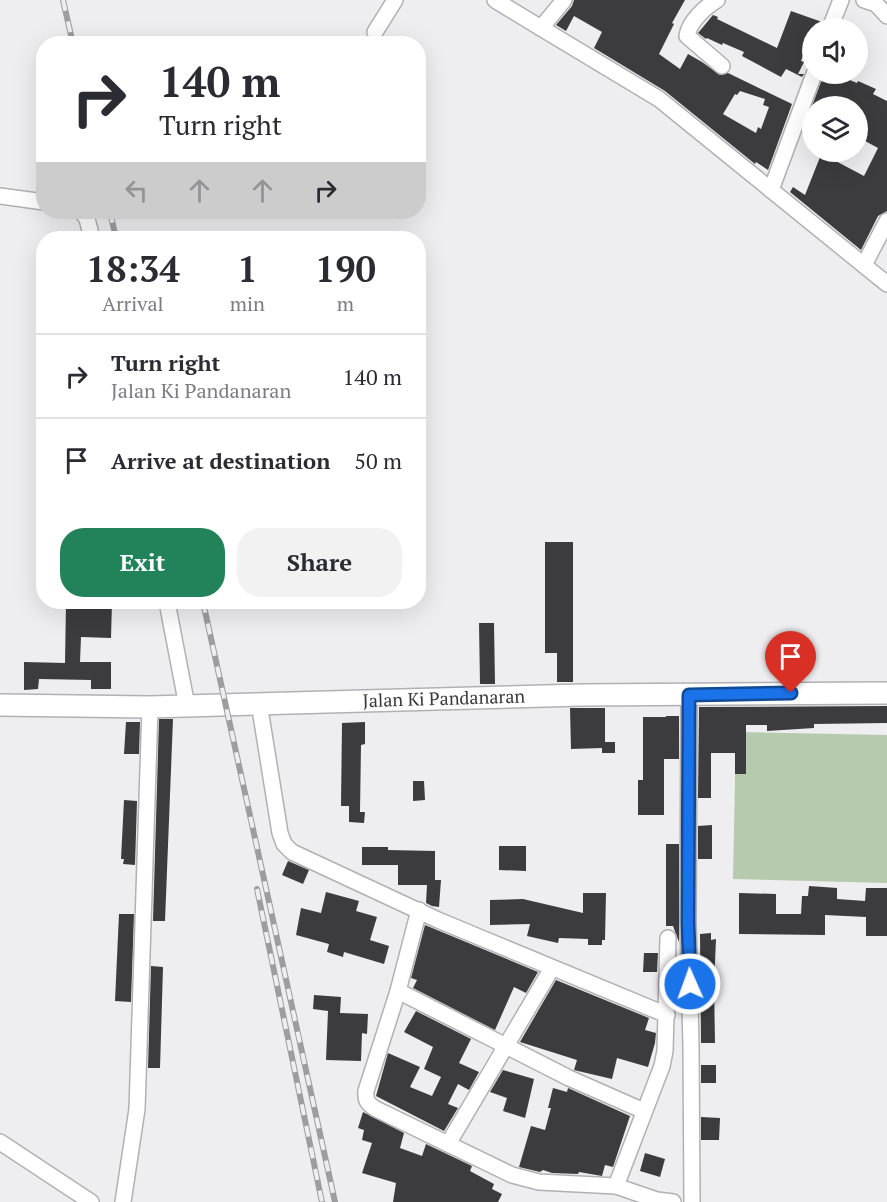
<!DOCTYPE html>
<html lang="en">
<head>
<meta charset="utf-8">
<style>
  body { margin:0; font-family:"PT Serif",serif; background:#f2f2f3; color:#2b2b33; height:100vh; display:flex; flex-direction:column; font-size:22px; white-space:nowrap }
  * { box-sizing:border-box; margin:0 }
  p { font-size:20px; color:#7c7c81 }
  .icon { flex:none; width:33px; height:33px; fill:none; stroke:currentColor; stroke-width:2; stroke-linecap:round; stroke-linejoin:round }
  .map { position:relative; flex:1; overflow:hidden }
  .drawer { position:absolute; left:36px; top:231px; width:390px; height:378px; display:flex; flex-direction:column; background:#fff; border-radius:24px; box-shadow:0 6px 24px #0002 }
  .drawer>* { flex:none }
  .banner { position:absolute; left:36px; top:36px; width:390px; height:183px; border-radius:24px; box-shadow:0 6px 24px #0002; background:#fff; color:#2b2b33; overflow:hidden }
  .controls { position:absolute; left:802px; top:18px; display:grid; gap:12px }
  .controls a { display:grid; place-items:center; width:66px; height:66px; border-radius:50%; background:#fff; box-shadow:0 6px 24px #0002; font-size:30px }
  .pin { position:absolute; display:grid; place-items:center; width:51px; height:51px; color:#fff; margin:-62px -26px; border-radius:50% 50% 50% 0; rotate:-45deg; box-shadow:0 0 6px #0007 }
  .pin .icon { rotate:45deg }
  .me { position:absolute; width:66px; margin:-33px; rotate:358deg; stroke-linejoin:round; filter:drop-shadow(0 0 4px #0008) }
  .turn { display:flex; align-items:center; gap:21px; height:126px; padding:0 24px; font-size:27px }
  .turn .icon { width:78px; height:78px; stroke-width:2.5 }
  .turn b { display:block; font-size:42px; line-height:51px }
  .lanes { display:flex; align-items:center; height:57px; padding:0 24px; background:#0003; justify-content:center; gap:30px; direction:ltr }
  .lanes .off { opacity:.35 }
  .eta { display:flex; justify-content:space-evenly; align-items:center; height:102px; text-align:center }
  .eta b { font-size:36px; font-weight:600; line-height:42px }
  .cta { display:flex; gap:12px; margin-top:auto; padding:12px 24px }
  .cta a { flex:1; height:69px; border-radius:24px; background:#22825a; color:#fff; font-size:24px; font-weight:600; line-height:69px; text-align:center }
  .cta a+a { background:#f2f2f3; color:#2b2b33 }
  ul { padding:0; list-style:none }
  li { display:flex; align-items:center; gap:18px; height:84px; padding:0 24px; border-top:2px solid #e1e1e2 }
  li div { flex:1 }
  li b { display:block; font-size:22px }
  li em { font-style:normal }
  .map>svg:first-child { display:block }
  .green { fill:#b6caad }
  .building { fill:#3c3b3e; fill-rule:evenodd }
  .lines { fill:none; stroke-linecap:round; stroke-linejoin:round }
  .minor-casing { stroke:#b2b0b3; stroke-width:18 }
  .secondary-casing { stroke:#b2b0b3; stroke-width:24 }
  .minor { stroke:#fff; stroke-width:15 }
  .secondary { stroke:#fff; stroke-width:21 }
  .rail-casing { stroke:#9d9c9e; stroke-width:6 }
  .rail { stroke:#eeedf0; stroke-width:4; stroke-dasharray:11; stroke-linecap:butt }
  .route-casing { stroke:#114b97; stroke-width:15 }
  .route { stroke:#1a73e8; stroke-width:10 }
  .labels { text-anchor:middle; stroke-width:6; stroke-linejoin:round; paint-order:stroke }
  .street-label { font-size:18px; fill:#3a393a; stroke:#eeedf0 }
</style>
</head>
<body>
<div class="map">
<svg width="887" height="1202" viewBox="0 0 887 1202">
  <rect width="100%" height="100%" fill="#eeedf0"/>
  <!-- green -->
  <path class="green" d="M 736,732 L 887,735 L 887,883 L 733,879 Z"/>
  <!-- building -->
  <g class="building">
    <path d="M 574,0 L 685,0 L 672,23 L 674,24 L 659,54 L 680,69 L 688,54 L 702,62 L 720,75 L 728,73 L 792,104 L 768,170 L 756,162 L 755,164 L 665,91 L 594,48 L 602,32 L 574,16 L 566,31 L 556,25 L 572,6 ZM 740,91 L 765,99 L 763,105 L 769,107 L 761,129 L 758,127 L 756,133 L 723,114 L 735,94 L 737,95 Z"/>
    <path d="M 791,11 L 822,22 L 820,28 L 813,28 L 801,61 L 804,62 L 798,74 L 804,74 L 802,77 L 786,69 L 781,77 L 742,56 L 744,52 L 723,43 L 722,45 L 707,38 L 706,39 L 698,33 L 713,15 L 718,17 L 717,19 L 777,48 Z"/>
    <path d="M 824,74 L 835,74 L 857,83 L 858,81 L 876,89 L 873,94 L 887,101 L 887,211 L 878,216 L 861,250 L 790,192 L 793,187 L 805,195 L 822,152 L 833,152 L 830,158 L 864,176 L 878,148 L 865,141 L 867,138 L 858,134 L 858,106 L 812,106 Z"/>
    <path d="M 545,542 L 573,542 L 573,682 L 557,682 L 557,653 L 545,653 Z"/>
    <path d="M 96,602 L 112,602 L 111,638 L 81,637 L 80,662 L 111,662 L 111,689 L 91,689 L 91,680 L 39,679 L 38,689 L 24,690 L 24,662 L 65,663 L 66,603 L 96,604 Z"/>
    <path d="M 479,623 L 494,623 L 495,684 L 480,684 Z"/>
    <path d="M 887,706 L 887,723 L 814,724 L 814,728 L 767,731 L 767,725 L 746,725 L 746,774 L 735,774 L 735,753 L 711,753 L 711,798 L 698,798 L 699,707 Z"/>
    <path d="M 570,708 L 605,708 L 605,742 L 615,742 L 615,753 L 602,753 L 602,748 L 571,749 Z"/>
    <path d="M 666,716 L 679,716 L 679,759 L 664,759 L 664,815 L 638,815 L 638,780 L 643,780 L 643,717 L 666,717 Z"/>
    <path d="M 159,719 L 173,719 L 165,921 L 153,921 Z"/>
    <path d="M 126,722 L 140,722 L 139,754 L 124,754 Z"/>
    <path d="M 365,722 L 365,744 L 361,745 L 360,812 L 365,812 L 364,823 L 349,822 L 349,806 L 341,806 L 342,723 Z"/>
    <path d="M 413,781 L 424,781 L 425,800 L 413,801 Z"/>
    <path d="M 124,800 L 137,801 L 135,865 L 123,864 L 124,859 L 121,859 Z"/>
    <path d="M 712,825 L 712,859 L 698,859 L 698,826 Z"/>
    <path d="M 666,844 L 679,844 L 679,942 L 673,926 L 666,926 Z"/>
    <path d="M 499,846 L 526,846 L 526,871 L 499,870 Z"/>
    <path d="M 362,847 L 388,847 L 388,850 L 435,851 L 435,880 L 441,880 L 439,907 L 432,906 L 426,903 L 427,885 L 398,885 L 398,865 L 362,865 Z"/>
    <path d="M 288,861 L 309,870 L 303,884 L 282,875 Z"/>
    <path d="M 809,886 L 837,888 L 837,899 L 865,901 L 866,888 L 887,888 L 887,936 L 866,936 L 866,917 L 825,915 L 825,935 L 739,934 L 739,893 L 776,894 L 776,914 L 801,914 L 802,896 L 808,896 Z"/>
    <path d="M 326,892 L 359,901 L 356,911 L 377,917 L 370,940 L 389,946 L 384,964 L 344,952 L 343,957 L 327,952 L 329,944 L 296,935 L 301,908 L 321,913 Z"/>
    <path d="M 583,893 L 606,893 L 605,940 L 602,940 L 602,945 L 588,945 L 588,939 L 559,938 L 558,943 L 527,936 L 530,924 L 490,925 L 490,900 L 523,899 L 583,913 Z"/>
    <path d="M 119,914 L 134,914 L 131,1002 L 115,1001 Z"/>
    <path d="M 425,925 L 538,972 L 526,993 L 514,987 L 495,1030 L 413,988 L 417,980 L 411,978 Z"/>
    <path d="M 711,933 L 711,940 L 716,939 L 714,985 L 715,1043 L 701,1043 L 700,934 Z"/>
    <path d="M 644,953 L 658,953 L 657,972 L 643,972 Z"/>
    <path d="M 151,966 L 163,967 L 160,1068 L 148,1068 Z"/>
    <path d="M 556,980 L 649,1018 L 645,1030 L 656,1033 L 655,1043 L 648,1067 L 617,1058 L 612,1079 L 578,1071 L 574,1070 L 577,1060 L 520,1042 Z"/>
    <path d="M 314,995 L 341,997 L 340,1013 L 368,1014 L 367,1034 L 362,1033 L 361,1061 L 326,1060 L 328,1011 L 313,1009 Z"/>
    <path d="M 416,1011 L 471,1039 L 459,1063 L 479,1072 L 469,1090 L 458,1084 L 448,1104 L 458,1108 L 444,1131 L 376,1096 L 388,1053 L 420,1067 L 410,1087 L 432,1096 L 441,1077 L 424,1069 L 433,1047 L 404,1032 Z"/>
    <rect x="701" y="1065" width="15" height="18"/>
    <path d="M 503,1070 L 534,1079 L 525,1118 L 503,1111 L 507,1098 L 490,1092 Z"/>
    <path d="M 553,1088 L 567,1092 L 568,1088 L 630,1116 L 613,1167 L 605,1165 L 602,1176 L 579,1172 L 578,1174 L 552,1173 L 543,1170 L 540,1172 L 519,1167 L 531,1126 L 545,1130 L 551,1108 L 548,1108 Z"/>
    <path d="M 363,1112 L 404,1133 L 400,1148 L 422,1156 L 426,1144 L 472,1166 L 470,1171 L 494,1184 L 492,1189 L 502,1194 L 498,1202 L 393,1202 L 396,1183 L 362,1173 L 372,1143 L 362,1140 L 364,1130 L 358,1128 Z"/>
    <path d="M 701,1117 L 720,1118 L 719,1140 L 701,1140 Z"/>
    <path d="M 645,1153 L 665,1159 L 660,1177 L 640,1171 Z"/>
  </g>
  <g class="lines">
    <!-- minor casing -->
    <g class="minor-casing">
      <g id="minor">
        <path d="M 495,0 L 541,28"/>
        <path d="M 564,0 L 541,28 L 659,99 L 887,284"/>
        <path d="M 717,0 C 705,7 689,22 687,36 L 722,66"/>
        <path d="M 864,0 L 876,4 L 887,16"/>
        <path d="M 830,28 L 841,0"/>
        <path d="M 375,32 L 395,0"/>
        <path d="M 771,190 L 814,74"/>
        <path d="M 0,196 L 44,202"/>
        <path d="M 82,212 L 87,219 L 92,238"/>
        <path d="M 864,265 L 887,221"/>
        <path d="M 167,602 L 187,706"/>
        <path d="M 689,695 L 688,922 L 691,1046 L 692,1202"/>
        <path d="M 259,703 L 280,833 L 284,844 L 292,852 L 438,920 L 667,1015"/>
        <path d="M 419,910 L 398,991 L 366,1091 C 365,1101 368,1104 376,1109 L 512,1175 L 539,1182 L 616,1186 L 657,1200 L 673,1202"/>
        <path d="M 398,991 L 569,1078 L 644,1111"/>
        <path d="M 0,1142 L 91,1202"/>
        <path d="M 448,1144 L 552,968"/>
        <path d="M 616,1186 L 662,1066 L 665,1051 L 668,938"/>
        <path d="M 123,1202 L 137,1109 L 150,707"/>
      </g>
    </g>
    <!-- secondary casing -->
    <g class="secondary-casing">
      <g id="secondary">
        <path id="s1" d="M 0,705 L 150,707 L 582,695 L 887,693"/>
      </g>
    </g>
    <!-- minor -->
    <use href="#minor" class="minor"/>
    <!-- secondary -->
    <use href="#secondary" class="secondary"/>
    <!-- rail casing -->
    <g class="rail-casing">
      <g id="rail">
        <path d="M 63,0 L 73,44"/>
        <path d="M 110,212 L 116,238"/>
        <path d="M 203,602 L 335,1202"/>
        <path d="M 257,889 L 322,1202"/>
      </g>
    </g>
    <!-- rail -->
    <use href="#rail" class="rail"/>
  </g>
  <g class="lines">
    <!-- route casing -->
    <g class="route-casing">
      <path id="route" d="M 690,984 L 688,922 L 689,695 L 791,693"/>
    </g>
    <!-- route -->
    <use href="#route" class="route"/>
  </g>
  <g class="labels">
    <!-- street labels -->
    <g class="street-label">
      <text dy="6" stroke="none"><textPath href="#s1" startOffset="444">Jalan Ki Pandanaran</textPath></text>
    </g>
  </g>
</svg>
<div class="controls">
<a><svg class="icon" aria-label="sound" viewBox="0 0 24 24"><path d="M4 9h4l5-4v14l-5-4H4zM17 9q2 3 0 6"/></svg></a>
<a><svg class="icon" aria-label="layers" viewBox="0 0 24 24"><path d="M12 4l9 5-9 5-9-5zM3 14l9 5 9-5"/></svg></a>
</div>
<div class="pin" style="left:791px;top:693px;background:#d93025"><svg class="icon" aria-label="arrive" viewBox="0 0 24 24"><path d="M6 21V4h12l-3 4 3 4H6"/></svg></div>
<svg class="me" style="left:690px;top:984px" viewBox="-20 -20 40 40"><circle r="17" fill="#1a73e8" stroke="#fff" stroke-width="3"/><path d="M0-11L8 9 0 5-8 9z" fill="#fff"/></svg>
<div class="banner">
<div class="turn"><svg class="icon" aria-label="right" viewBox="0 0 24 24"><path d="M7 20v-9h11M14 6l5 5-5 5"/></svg><div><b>140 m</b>Turn right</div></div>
<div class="lanes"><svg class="icon off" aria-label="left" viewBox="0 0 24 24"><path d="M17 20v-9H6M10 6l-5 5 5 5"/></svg><svg class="icon off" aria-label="ahead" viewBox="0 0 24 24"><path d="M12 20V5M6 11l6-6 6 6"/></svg><svg class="icon off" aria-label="ahead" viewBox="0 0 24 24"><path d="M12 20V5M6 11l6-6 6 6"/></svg><svg class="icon" aria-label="right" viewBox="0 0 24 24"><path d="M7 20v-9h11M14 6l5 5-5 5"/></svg></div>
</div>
<section class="drawer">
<div class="eta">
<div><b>18:34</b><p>Arrival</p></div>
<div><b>1</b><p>min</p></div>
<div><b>190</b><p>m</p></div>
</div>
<ul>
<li><svg class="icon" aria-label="right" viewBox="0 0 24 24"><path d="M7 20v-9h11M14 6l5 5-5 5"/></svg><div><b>Turn right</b><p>Jalan Ki Pandanaran</p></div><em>140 m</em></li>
<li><svg class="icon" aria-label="arrive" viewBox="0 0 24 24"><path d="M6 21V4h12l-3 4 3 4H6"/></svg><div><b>Arrive at destination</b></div><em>50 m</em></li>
</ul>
<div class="cta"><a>Exit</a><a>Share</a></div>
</section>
</div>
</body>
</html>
